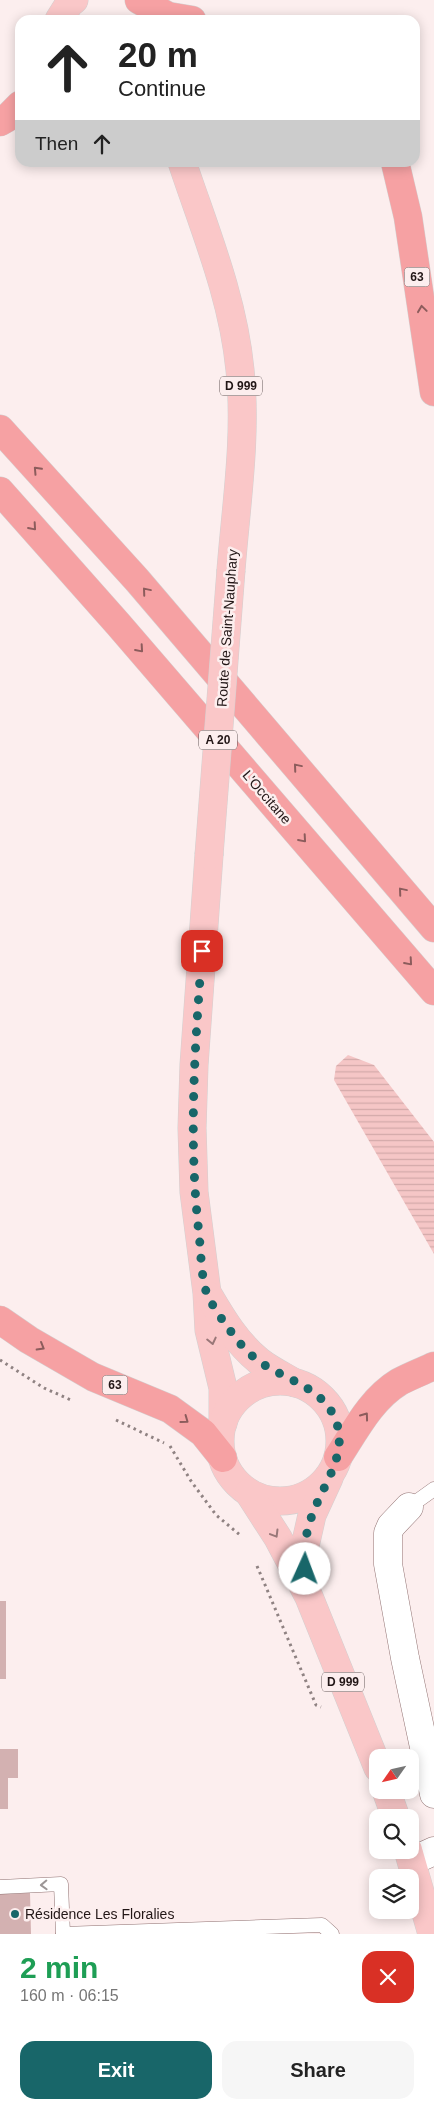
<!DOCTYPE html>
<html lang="en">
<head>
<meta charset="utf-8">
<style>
  body { margin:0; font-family:Helvetica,sans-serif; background:#f6f6f6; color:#222; height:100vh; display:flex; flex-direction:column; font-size:19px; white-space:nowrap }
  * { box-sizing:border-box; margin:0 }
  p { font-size:16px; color:#767676 }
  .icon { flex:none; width:28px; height:28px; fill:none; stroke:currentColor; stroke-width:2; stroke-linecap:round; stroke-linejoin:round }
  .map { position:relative; height:1934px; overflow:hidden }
  .side { display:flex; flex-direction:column; background:#fff; flex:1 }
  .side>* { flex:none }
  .hud { position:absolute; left:15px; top:15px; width:405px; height:152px; border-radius:15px; box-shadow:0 2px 12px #0003; background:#fff; color:#222; overflow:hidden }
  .needle { width:32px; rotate:236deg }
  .buttons { position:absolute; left:369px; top:1749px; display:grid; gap:10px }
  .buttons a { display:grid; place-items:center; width:50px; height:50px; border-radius:10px; background:#fff; box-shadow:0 2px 12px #0003; font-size:25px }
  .pin { position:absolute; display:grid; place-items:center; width:42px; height:42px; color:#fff; margin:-21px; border-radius:10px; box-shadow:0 2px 8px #0006 }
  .me { position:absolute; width:55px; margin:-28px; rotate:2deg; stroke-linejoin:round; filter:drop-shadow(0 0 4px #0008) }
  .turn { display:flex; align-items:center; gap:18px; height:105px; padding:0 20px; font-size:22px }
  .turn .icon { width:65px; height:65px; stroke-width:2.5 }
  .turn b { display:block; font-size:35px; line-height:42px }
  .then { display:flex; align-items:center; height:48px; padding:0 20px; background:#0003; gap:10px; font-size:19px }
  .round { display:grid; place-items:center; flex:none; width:52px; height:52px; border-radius:15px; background:#f6f6f6 }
  .head { display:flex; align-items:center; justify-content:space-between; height:85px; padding:0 20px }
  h1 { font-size:30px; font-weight:700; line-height:38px; color:#1e9e55 }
  .button { display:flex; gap:10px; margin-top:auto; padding:10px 20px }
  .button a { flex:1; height:58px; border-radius:15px; background:#186669; color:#fff; font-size:20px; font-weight:700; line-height:58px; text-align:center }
  .button a+a { background:#f6f6f6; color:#222 }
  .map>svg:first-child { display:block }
  .water { fill:url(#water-rules) }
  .building { fill:#d3b1b1 }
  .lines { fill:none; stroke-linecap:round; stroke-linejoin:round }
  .service-casing { stroke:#907171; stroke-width:15 }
  .minor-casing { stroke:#907171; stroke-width:29 }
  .primary-casing { stroke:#d3d0d0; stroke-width:29 }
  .motorway-casing { stroke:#d3d0d0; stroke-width:29 }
  .path { stroke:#8f8282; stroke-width:3; stroke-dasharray:2.5 4; stroke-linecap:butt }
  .service { stroke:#fff; stroke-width:14 }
  .minor { stroke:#fff; stroke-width:28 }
  .primary { stroke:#fac7c8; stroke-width:28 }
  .motorway { stroke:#f6a1a3; stroke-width:28 }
  .primary-bridge-casing { stroke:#d3d0d0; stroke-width:29; stroke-linecap:butt }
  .primary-bridge { stroke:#fac7c8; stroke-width:28 }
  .oneway { stroke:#8c5c5c }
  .oneway2 { stroke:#997778 }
  .oneway3 { stroke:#9c9696 }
  .route { stroke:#186669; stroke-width:9; stroke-dasharray:0 16.2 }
  .poi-dot { fill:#186669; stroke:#fceeee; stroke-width:2 }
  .labels { text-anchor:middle; stroke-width:5; stroke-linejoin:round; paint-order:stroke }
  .shield { fill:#fceeee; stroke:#635757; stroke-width:1 }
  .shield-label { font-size:12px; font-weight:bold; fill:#221616 }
  .street-label { font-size:14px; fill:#221616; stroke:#fceeee }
  .poi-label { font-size:14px; fill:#221616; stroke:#fceeee; text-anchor:start }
</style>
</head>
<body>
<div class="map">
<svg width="434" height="1934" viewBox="0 0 434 1934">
  <defs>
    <pattern id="water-rules" width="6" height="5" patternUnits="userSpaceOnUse" patternTransform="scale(1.25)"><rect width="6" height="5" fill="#f5c6c6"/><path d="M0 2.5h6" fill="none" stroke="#d2a9a9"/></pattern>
  </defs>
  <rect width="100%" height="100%" fill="#fceeee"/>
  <!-- water -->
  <path class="water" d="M 348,1055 L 374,1065 L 434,1142 L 434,1254 L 334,1080 L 336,1066 Z"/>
  <!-- building -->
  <g class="building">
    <rect x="0" y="1601" width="6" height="78"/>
    <path d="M 0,1749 L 18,1749 L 18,1778 L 8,1778 L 8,1809 L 0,1809 Z"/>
    <path d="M 30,1893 L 31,1934 L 0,1934 L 0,1894 Z"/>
  </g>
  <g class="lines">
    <!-- service casing -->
    <g class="service-casing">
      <g id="service">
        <path d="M 409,1507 L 434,1489"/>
        <path d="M 0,1887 L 61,1884 L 63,1934"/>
        <path d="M 63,1934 L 322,1925 L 332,1934"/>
      </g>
    </g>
    <!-- minor casing -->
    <g class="minor-casing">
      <g id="minor">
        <path d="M 409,1507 L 391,1526 L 388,1533 L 388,1564 L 405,1658 L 434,1794"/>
        <path d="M 412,1861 L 434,1851"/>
      </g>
    </g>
    <!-- primary casing -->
    <g class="primary-casing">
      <g id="primary">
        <path d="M 59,20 L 69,4 L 74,0"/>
        <path d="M 182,162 C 205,231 233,297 240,370 C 247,436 236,505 231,570"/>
        <path d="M 209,855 L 194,1065 L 192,1128 L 194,1192 L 207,1293 L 209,1330 L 223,1388 L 223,1423"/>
        <path d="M 209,1296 C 223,1320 237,1343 259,1361 C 269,1369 283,1376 295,1383"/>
        <circle cx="280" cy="1441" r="60"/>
        <path d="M 249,1493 L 278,1538 L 309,1597 L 378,1768"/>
        <path d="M 307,1585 L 303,1555 L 312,1515 L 329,1478"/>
        <path d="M 386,1790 L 396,1818"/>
        <path d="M 408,1850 L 432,1934"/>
      </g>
    </g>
    <!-- motorway casing -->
    <g class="motorway-casing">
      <g id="motorway">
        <path d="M 139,0 L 168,16 L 192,20"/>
        <path d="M 0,122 L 7,118 L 20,105"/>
        <path d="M 395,162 L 408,217 L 434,392"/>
        <path d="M 0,429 L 137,580 L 434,928"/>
        <path d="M 0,491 L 118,624 L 434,991"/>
        <path d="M 0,1320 L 29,1340 L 93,1377 L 170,1409 L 203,1433 L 223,1458"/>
        <path d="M 338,1457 C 355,1431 371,1399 399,1382 C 410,1376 423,1371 434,1366"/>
      </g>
    </g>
    <!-- path -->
    <g class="path">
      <path d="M 0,1360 L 44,1388 L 71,1400"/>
      <path d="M 116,1420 L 164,1443"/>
      <path d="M 170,1446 L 191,1481 L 216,1515 L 240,1535"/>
      <path d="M 257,1566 L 316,1705 L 321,1707"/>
    </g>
    <!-- service -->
    <use href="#service" class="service"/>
    <!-- minor -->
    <use href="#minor" class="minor"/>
    <!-- primary -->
    <use href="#primary" class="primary"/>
    <!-- motorway -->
    <use href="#motorway" class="motorway"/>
    <!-- primary-bridge casing -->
    <g class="primary-bridge-casing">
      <path id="primary-bridge" d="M 209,855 L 231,570"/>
    </g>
    <!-- primary-bridge -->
    <use href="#primary-bridge" class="primary-bridge"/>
  </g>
  <!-- one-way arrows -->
  <defs><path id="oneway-chevron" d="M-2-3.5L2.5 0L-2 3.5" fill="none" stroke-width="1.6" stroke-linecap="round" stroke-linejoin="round" transform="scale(1.25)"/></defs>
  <g class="oneway">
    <use href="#oneway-chevron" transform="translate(422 309) rotate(-98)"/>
    <use href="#oneway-chevron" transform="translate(37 470) rotate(-133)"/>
    <use href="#oneway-chevron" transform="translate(33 527) rotate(49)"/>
    <use href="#oneway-chevron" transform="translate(146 591) rotate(-130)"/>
    <use href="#oneway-chevron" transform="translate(140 649) rotate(49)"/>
    <use href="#oneway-chevron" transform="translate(297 767) rotate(-130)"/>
    <use href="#oneway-chevron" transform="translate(303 839) rotate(49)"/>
    <use href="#oneway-chevron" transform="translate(402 891) rotate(-130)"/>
    <use href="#oneway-chevron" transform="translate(409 962) rotate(49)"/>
    <use href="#oneway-chevron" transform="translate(41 1347) rotate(30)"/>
    <use href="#oneway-chevron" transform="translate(365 1416) rotate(-54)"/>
    <use href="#oneway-chevron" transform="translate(185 1420) rotate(36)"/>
  </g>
  <g class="oneway2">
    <use href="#oneway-chevron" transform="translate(212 1341) rotate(77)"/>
    <use href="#oneway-chevron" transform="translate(275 1534) rotate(59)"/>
  </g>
  <use class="oneway3" href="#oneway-chevron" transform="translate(44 1885) rotate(178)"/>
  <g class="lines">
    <!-- route -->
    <path class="route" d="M 202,951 C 195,1047 188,1137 199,1234 C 201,1251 201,1278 207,1294 C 212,1305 220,1317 227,1326 C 236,1339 247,1353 260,1362 C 286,1380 324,1388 336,1421 C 348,1454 324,1483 313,1513 C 306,1530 303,1551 305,1569"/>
  </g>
  <!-- markers -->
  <circle class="poi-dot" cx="15" cy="1914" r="5"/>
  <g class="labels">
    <!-- shield labels -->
    <g class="shield">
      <rect x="404.5" y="267.5" width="25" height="19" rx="4"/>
      <rect x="220" y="376.5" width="42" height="19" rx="4"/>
      <rect x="199" y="730.5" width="38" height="19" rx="4"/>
      <rect x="102.5" y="1375.5" width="25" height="19" rx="4"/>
      <rect x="322" y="1672.5" width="42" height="19" rx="4"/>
    </g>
    <g class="shield-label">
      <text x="417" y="281">63</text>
      <text x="241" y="390">D 999</text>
      <text x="218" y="744">A 20</text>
      <text x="115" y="1389">63</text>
      <text x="343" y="1686">D 999</text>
    </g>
    <!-- street labels -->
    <g class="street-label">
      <text transform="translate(227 628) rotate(-86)" y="5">Route de Saint-Nauphary</text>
      <text transform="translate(267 797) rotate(49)" y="5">L'Occitane</text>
    </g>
    <!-- poi labels -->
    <g class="poi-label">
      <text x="25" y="1919">Résidence Les Floralies</text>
    </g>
  </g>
</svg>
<div class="buttons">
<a><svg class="needle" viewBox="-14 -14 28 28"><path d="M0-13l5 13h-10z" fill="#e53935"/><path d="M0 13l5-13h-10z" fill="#767676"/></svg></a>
<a><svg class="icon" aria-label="search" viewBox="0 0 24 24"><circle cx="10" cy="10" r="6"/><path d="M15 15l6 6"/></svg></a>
<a><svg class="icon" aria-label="layers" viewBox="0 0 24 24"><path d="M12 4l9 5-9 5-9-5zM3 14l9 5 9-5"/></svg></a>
</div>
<div class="pin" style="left:202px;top:951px;background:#d93025"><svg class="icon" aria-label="arrive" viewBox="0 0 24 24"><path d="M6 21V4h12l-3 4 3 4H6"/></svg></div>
<svg class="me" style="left:305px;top:1569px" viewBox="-20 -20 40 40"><circle r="19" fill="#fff"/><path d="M0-13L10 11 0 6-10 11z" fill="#186669"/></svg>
<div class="hud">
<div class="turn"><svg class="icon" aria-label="ahead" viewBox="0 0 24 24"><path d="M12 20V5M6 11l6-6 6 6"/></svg><div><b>20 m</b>Continue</div></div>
<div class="then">Then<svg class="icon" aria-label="ahead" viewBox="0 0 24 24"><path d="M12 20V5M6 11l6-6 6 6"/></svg></div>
</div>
</div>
<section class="side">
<div class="head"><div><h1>2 min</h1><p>160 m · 06:15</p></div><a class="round" style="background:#d93025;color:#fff"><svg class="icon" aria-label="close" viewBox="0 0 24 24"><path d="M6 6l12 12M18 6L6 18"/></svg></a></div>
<div class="button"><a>Exit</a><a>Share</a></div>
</section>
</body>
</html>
